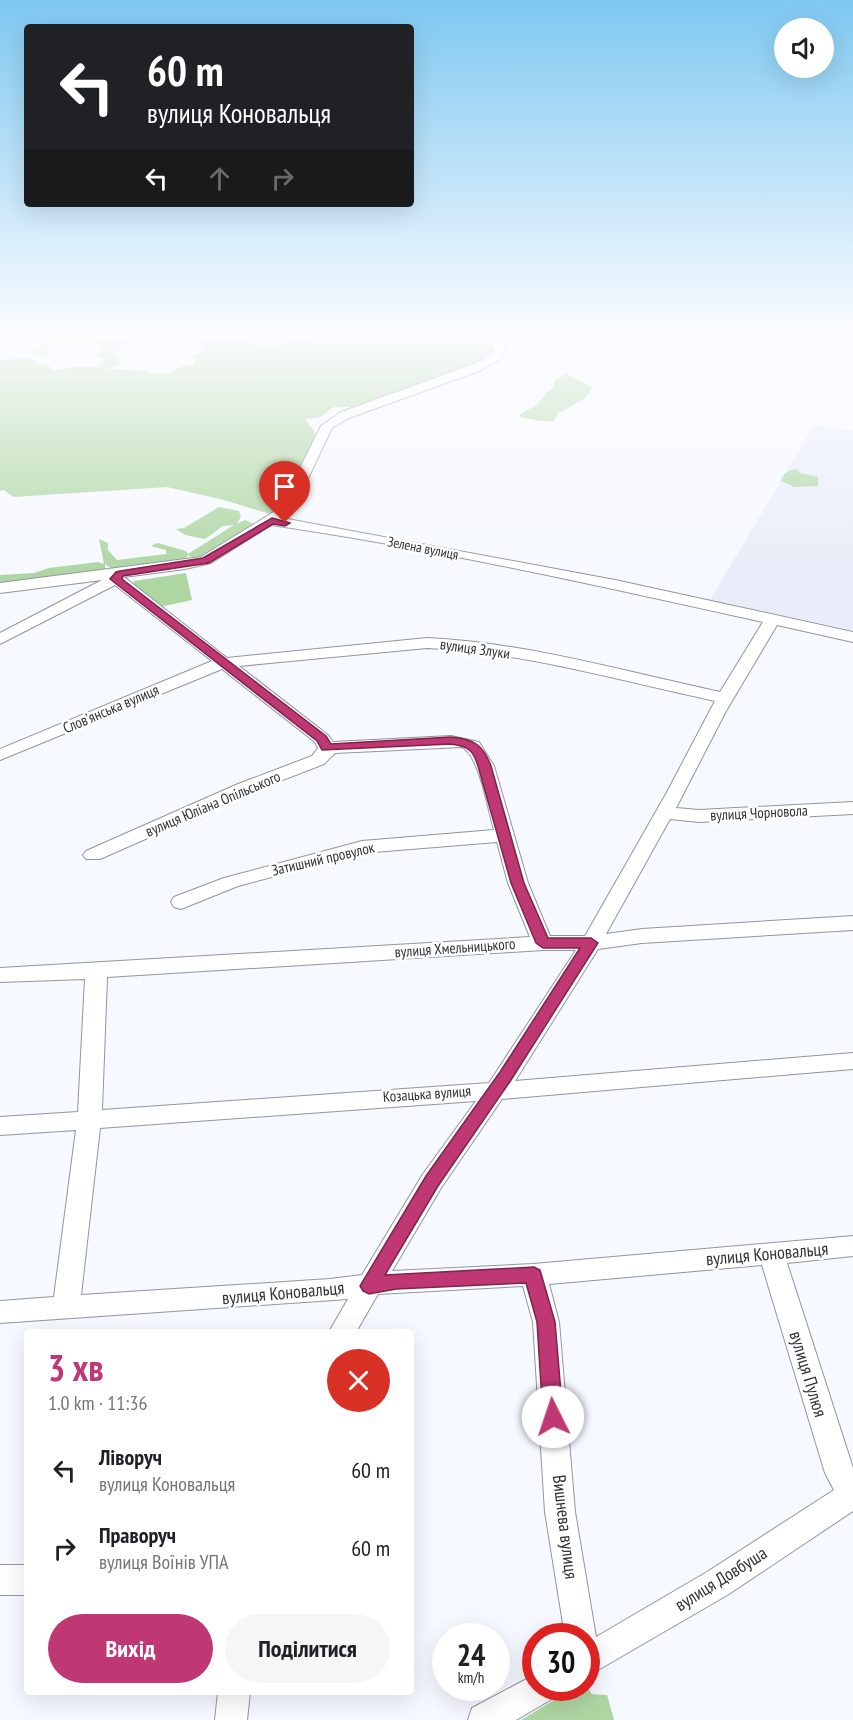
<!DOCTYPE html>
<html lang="uk">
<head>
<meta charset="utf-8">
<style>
  body { margin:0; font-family:"PT Sans Narrow",sans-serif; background:#f6f6f6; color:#202124; height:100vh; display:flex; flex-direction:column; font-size:22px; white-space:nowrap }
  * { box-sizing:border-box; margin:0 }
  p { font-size:20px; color:#757577 }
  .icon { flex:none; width:33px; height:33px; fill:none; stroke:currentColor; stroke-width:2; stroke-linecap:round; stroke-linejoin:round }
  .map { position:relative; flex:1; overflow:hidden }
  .side { position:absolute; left:24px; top:1329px; width:390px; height:366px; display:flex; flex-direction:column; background:#fff; border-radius:6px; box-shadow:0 6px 24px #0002 }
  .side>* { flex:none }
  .top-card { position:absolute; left:24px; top:24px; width:390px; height:183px; border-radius:6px; box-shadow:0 6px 24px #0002; background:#202124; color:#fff; overflow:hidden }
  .buttons { position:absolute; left:774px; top:18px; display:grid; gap:12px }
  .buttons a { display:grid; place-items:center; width:60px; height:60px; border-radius:50%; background:#fff; box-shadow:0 6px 24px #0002; font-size:30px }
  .speed { position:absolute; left:432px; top:1623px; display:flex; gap:12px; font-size:30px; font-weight:700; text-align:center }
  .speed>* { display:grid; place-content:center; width:78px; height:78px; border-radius:50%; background:#fff; box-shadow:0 6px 24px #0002; line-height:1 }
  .speed small { font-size:15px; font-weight:400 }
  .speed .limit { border:9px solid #d22; background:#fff; color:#111 }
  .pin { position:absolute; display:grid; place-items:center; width:51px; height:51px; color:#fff; margin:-62px -26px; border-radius:50% 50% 50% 0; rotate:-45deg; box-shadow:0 0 6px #0007 }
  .pin .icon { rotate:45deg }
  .me { position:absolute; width:66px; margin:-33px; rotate:356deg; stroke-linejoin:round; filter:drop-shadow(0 0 4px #0008) }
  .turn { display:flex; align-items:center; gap:21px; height:126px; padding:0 24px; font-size:27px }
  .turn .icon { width:78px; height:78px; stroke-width:2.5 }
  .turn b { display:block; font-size:42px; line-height:51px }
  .lanes { display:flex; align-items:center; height:57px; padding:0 24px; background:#0003; justify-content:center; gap:30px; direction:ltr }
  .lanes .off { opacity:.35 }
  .round { display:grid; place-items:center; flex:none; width:63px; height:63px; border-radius:32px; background:#f6f6f6 }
  .head { display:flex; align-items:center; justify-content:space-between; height:102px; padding:0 24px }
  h1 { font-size:36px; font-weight:700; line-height:45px; color:#bf3773 }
  .cta { display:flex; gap:12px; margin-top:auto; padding:12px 24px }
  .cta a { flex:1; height:69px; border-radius:36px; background:#bf3773; color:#fff; font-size:24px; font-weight:700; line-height:69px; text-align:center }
  .cta a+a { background:#f6f6f6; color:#202124 }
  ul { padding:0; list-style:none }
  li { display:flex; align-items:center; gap:18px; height:78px; padding:0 24px }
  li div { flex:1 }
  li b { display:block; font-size:22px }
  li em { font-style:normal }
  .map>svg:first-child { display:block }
  .built { fill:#e8edf9 }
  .green { fill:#aed6a3 }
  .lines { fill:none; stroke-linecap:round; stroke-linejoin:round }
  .minor-casing { stroke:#92959c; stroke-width:2 }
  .minor { fill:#fff; fill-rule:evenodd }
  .route { fill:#bf3773; stroke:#7c244b; stroke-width:1.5 }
  .labels { text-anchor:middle; stroke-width:5; stroke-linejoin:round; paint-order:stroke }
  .far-street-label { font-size:14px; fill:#313235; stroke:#fff }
  .street-label { font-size:15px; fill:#313235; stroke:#fff }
  .near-street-label { font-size:18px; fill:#313235; stroke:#fff }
</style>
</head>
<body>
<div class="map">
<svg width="853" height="1720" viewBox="0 0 853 1720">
  <rect width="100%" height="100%" fill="#f6f9ff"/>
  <!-- built -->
  <path class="built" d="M 814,425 L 853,431 L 853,630 L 710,600 Z"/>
  <!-- green -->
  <g class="green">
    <path d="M 318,332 L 477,332 L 493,342 L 494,351 L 470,366 L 368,402 L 353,407 L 334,407 L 320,417 L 305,419 L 316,434 L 282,508 L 273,515 L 224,500 L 167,487 L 13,497 L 4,490 L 0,491 L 0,360 L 32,358 L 36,364 L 49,365 L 51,371 L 74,367 L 99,367 L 104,360 L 94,355 L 102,349 L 97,345 L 51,343 L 52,345 L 46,348 L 50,354 L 44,357 L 32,354 L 32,352 L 42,348 L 40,345 L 46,343 L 42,342 L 44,338 L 64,334 L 125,339 L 129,342 L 113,352 L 122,365 L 107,369 L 147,371 L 154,374 L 168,373 L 180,367 L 196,363 L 191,355 L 204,351 L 198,342 L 246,341 C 271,352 294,341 318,332 Z"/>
    <path d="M 566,374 L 592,387 C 590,390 589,394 587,396 C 583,400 564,411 559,412 L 554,421 C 548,422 524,419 519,416 C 524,410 530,410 536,405 C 543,399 545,392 554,387 L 554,381 Z"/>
    <path d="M 797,469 L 800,473 L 818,477 L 818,486 L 794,487 L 781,481 C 783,472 790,470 797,469 Z"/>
    <path d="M 219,507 L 239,511 L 241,517 L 237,524 L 245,520 L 258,526 L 211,556 L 193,559 L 188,555 L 184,561 L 112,569 L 105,564 L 105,569 L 0,585 L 0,575 L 34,573 L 49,568 L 98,562 L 104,564 L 99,539 L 108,543 L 108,550 L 117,560 L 166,554 L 166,550 L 153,547 L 152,545 L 158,543 L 186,551 L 188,554 L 234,525 L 223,526 L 205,539 L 185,535 L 176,529 L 184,528 Z"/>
    <path d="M 186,573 L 192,600 L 160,607 L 133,586 L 134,581 Z"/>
    <path d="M 587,1686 L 592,1694 L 607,1695 L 614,1720 L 521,1720 L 574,1688 L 586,1688 Z"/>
  </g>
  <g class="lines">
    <!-- minor casing -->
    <g class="minor-casing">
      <g id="minor">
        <path d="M 486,332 L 498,332 L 506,351 L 499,360 L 479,371 L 349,418 L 332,428 L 293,510 L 282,518 L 615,580 L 853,632 L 853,642 L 777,625 L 726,711 L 676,808 L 699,810 L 853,802 L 853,814 L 699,822 L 670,819 L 606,934 L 642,929 L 853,916 L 853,930 L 642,943 L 598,949 L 515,1081 L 853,1053 L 853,1069 L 502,1099 L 441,1188 L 392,1271 L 533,1264 L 853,1236 L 853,1256 L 787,1263 L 853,1468 L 853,1511 L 729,1594 L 586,1677 L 586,1636 L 565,1636 L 545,1512 L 533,1322 L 523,1286 L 378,1294 L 356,1332 L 329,1332 L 348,1299 L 0,1323 L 0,1301 L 54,1297 L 76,1130 L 0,1135 L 0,1117 L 78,1112 L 85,979 L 0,982 L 0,968 L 530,937 L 508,883 L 497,842 L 362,853 L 238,886 L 181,909 L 174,907 L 171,902 L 174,897 L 224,878 L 362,841 L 494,830 C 488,810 480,757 462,747 L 335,753 L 324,764 L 252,792 L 100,859 L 86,859 L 83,855 L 86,851 L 238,784 L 312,756 L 318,748 L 315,742 L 222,669 L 0,760 L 0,749 L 212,661 L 115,585 L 0,644 L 0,633 L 102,580 L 0,593 L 0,583 L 201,557 L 280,508 L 321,426 L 341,412 L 471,365 L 491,356 L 494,351 ZM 271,525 C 436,549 600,586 763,622 L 720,692 C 627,672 522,642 427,638 L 227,658 L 124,577 L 185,569 L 211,563 ZM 427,648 C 522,652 621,681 715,701 L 666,794 L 585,936 L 550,936 L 528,883 L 494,766 L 479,742 L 451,736 L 333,742 L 328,735 L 239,666 ZM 543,950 L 576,950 L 489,1083 L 102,1110 L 107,977 ZM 476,1101 L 423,1174 L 362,1275 L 330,1279 L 81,1295 L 100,1128 ZM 762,1265 L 825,1473 L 834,1490 L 707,1572 L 596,1637 L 575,1512 L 559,1322 L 549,1284 Z"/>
        <rect x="0" y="1565" width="27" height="30"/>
        <path d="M 536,1674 L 536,1688 L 557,1688 L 552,1699 L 516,1720 L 468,1720 L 472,1708 Z"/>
        <path d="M 218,1692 L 250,1692 L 247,1720 L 215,1720 Z"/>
      </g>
    </g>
    <!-- minor -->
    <use href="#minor" class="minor"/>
  </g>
  <!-- sky -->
  <linearGradient id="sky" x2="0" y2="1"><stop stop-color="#7ec8f1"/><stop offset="0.58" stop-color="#fbfcff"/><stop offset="1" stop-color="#fbfcff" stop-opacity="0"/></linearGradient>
  <rect width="853" height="573" fill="url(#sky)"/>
  <!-- route -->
  <path class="route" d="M 272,518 L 290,523 L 285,526 L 273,524 L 209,563 L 123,576 L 122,579 L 326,736 L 331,744 L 451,737 C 473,739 483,744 491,766 L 524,883 L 548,938 L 591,938 L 598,943 L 511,1080 L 438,1186 L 385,1275 L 534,1267 L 540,1270 L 555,1322 L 563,1417 L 560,1424 L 553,1426 L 546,1424 L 543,1417 L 537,1322 L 526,1283 L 396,1289 L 369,1294 L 363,1291 L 360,1286 L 426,1176 L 500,1072 L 580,948 L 543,948 L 536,943 L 511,883 L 478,766 C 473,750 468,746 451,744 L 322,750 L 317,741 L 110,579 L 116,572 L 120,571 L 203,558 Z"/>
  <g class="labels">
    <!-- far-street labels -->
    <g class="far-street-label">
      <text transform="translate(423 548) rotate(11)" y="5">Зелена вулиця</text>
    </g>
    <!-- street labels -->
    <g class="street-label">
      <text transform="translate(475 649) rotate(8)" y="5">вулиця Злуки</text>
      <text transform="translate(111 709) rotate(-23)" y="5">Словʼянська вулиця</text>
      <text transform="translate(213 804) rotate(-23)" y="5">вулиця Юліана Опільського</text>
      <text transform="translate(759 813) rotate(-3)" y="5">вулиця Чорновола</text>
      <text transform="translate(323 859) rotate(-13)" y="5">Затишний провулок</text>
      <text transform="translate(455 948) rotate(-4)" y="5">вулиця Хмельницького</text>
      <text transform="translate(427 1094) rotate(-4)" y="5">Козацька вулиця</text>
    </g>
    <!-- near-street labels -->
    <g class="near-street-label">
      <text transform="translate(767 1254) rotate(-5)" y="6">вулиця Коновальця</text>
      <text transform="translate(283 1293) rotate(-5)" y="6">вулиця Коновальця</text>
      <text transform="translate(808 1374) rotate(73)" y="6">вулиця Пулюя</text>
      <text transform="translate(565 1527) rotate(83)" y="6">Вишнева вулиця</text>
      <text transform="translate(721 1579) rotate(-32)" y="6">вулиця Довбуша</text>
    </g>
  </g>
</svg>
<div class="buttons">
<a><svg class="icon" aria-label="sound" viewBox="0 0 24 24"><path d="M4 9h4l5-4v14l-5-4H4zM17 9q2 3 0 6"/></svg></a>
</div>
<div class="speed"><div>24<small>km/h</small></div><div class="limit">30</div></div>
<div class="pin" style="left:285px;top:523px;background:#d93025"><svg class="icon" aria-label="arrive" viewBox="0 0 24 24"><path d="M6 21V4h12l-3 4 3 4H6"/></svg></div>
<svg class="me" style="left:553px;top:1417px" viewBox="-20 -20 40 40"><circle r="19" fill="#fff"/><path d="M0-13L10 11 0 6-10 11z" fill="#bf3773"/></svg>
<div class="top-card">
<div class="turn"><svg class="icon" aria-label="left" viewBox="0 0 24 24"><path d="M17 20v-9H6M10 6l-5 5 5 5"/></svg><div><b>60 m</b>вулиця Коновальця</div></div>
<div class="lanes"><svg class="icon" aria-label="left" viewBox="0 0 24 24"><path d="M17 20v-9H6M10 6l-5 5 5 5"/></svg><svg class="icon off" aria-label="ahead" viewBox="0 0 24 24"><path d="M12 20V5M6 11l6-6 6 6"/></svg><svg class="icon off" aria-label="right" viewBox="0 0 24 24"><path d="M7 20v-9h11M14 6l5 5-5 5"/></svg></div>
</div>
<section class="side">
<div class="head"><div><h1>3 хв</h1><p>1.0 km · 11:36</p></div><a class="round" style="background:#d93025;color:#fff"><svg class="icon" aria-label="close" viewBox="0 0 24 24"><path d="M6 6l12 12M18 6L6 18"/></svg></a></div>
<ul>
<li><svg class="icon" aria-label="left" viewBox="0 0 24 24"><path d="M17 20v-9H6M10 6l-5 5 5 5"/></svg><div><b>Ліворуч</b><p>вулиця Коновальця</p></div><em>60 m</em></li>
<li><svg class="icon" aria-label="right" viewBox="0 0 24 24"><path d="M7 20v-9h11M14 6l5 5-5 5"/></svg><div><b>Праворуч</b><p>вулиця Воїнів УПА</p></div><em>60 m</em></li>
</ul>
<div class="cta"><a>Вихід</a><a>Поділитися</a></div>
</section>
</div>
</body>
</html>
